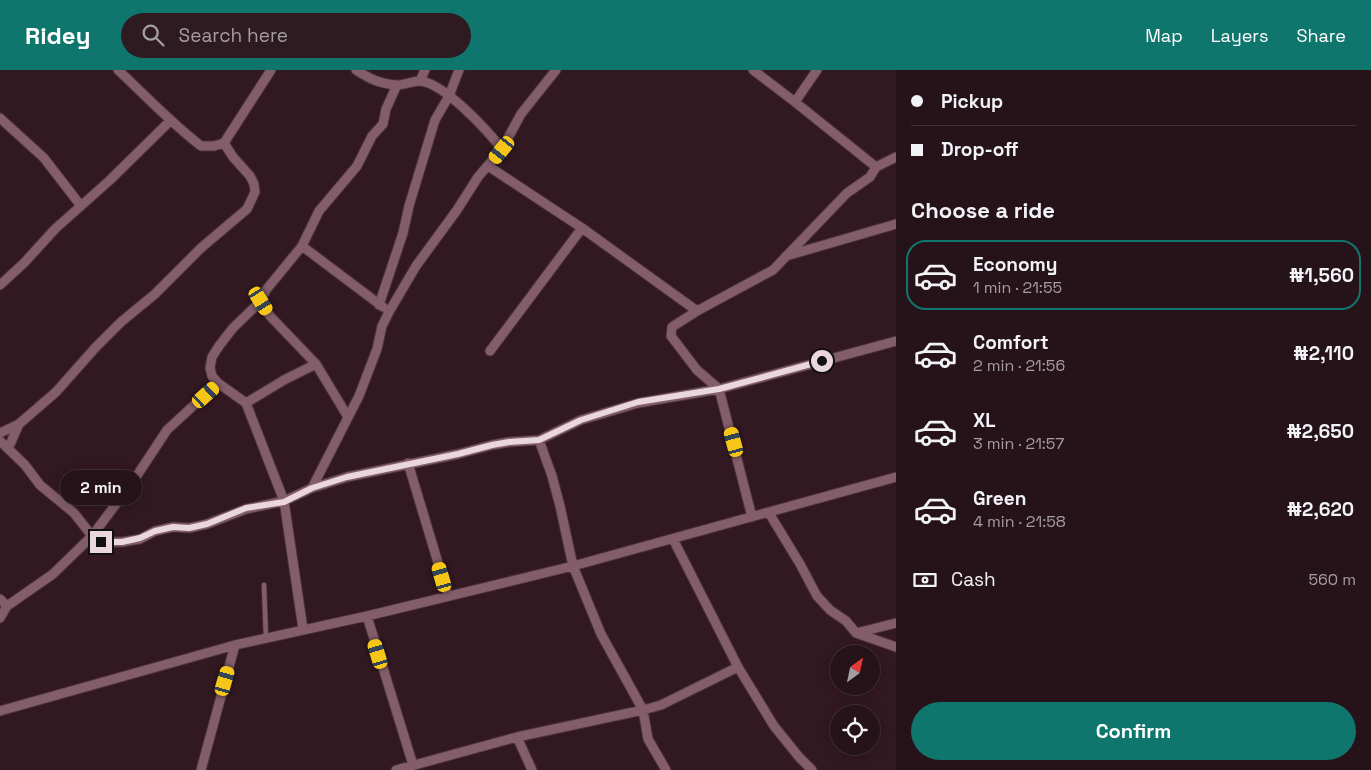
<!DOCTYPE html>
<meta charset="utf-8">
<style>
body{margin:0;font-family:"Space Grotesk",sans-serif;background:#2e1b22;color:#f1f3f6;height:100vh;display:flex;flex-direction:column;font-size:19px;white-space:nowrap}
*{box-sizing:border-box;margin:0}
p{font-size:16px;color:#a49ea2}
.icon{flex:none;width:28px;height:28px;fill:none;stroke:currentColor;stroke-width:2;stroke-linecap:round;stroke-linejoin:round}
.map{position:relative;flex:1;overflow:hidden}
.side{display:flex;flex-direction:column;background:#261219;width:475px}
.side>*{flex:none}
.banner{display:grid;align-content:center;height:110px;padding:0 15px;background:#261219}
.needle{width:32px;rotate:33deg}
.controls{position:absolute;left:830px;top:575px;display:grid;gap:10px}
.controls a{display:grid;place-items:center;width:50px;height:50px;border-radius:50%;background:#261219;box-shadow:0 2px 12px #0003,0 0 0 1px #423238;font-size:25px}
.end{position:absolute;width:22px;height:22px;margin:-11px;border:6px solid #ead7dd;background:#111;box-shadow:0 0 0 2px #111}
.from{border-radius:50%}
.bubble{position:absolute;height:35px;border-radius:18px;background:#261219;box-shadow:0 2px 12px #0003,0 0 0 1px #423238;font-size:16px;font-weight:700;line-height:35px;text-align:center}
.car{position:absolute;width:15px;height:30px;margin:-15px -8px;border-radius:6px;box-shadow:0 0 4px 1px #0007;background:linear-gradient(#f5c518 24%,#345 0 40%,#f5c518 0 76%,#345 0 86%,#f5c518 0)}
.banner b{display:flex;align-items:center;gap:18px;height:48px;font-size:19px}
.banner b+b{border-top:1px solid #423238}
.banner i{width:12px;height:12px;background:#f1f3f6}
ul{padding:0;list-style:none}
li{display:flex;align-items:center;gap:15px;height:70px;margin:0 10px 8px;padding:0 5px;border:2px solid transparent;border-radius:20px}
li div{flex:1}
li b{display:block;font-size:19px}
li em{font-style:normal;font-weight:700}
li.selected{border-color:#0f766e}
li>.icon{width:45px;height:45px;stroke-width:1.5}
h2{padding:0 15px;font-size:22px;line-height:60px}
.pay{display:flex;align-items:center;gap:12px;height:55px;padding:0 15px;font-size:19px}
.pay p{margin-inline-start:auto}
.action{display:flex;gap:10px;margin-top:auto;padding:10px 15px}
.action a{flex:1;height:58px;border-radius:30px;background:#0f766e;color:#fff;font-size:20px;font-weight:700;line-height:58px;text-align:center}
header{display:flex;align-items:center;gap:30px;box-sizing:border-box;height:70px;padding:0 25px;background:#0f766e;color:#fff}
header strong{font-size:24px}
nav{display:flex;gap:28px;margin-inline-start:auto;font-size:18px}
.search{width:350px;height:45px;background:#2e1b22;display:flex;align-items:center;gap:12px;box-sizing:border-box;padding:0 18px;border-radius:28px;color:#a49ea2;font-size:19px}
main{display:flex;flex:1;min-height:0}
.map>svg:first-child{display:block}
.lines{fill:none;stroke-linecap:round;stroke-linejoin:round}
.service-casing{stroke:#4c333b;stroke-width:6}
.minor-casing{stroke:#4c333b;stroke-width:11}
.service{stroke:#835d69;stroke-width:4.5}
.minor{stroke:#835d69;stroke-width:9}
.route{stroke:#ead7dd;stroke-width:6}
</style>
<header>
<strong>Ridey</strong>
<div class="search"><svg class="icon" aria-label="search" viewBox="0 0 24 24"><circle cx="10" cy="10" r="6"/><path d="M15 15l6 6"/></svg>Search here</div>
<nav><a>Map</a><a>Layers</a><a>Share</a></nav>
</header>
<main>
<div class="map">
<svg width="896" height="700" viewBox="0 0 896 700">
<rect width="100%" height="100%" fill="#321821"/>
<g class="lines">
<g class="service-casing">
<path id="service" d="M264 515 266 568"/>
</g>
<g class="minor-casing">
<path id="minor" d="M118 0C146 26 171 53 201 76H214L224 73 271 0
M356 0C370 9 380 14 397 15
M753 0 795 32 876 97
M420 11 425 0
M795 32 817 0
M0 48 44 88 81 136
M502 79 521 44 556 0
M488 96 582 158 697 241
M302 176 383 237
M786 186 896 154
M0 215 24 193 55 159 110 110 170 51
M261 231 270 246 316 294 348 347
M379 235 403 163 409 136 435 50 449 26 459 0
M490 281 582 158
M246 333 284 310 316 294
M0 363 19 354 56 322 95 278 121 252 155 224 201 178 247 139 255 122 254 114 250 106 233 87 224 73
M539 370 552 406 560 436 573 496 601 564 643 640 648 669 666 700
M0 371 25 395 40 415 74 443 92 466 101 472H122L140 469 155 461 173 457 189 458 207 454 246 439 284 431 312 418 347 407 458 384 492 375 509 372 539 370 581 350 638 333 719 319 896 271
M8 379 19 354
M408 393 448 526
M769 443 800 494 817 526 830 540 846 551 856 563 896 577
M752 447 719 319 697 300 671 266 672 257 697 241 773 200 847 123 870 107 876 97 896 87
M673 469 738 597 774 656 799 687 812 700
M0 529 7 536
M367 546 413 695
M0 548 7 536 53 504 92 466 134 410 167 360 218 313
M303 559 284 431 246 333 218 313 212 306 210 298 212 287 219 276 233 258 261 231 266 220 302 176 319 141 357 96 372 66 383 54 386 39 397 15C404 15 413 11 420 11 444 13 487 60 502 79L478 107 457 140 416 196 389 242 382 256 377 279 359 326 312 418
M856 563 896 553
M0 641 235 575 367 546 573 496 896 407
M517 667 532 700
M201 700 235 575
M396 700 517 667 643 640 661 635 738 597"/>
</g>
<use href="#service" class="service"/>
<use href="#minor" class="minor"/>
</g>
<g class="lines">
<path class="route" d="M101 472H122L140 468 155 461 173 457 189 458 207 454 246 438 284 432 312 418 347 407 458 384 492 375 509 372 539 370 581 350 638 332 719 319 822 291"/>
</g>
</svg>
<div class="controls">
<a><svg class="needle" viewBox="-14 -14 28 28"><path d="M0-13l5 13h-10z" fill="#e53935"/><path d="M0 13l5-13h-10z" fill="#a49ea2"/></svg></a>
<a><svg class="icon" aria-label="locate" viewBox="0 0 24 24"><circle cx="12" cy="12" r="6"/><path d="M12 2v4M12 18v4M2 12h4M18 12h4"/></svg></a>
</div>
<i class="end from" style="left:822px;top:291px"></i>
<i class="end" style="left:101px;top:472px"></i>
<div class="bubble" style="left:60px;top:400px;width:82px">2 min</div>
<i class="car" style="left:502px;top:80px;rotate:219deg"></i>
<i class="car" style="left:261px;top:231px;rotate:148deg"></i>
<i class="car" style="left:206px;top:325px;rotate:48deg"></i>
<i class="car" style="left:734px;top:372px;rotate:345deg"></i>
<i class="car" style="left:442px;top:507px;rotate:344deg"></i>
<i class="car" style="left:378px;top:584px;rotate:343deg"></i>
<i class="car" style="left:225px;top:611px;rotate:16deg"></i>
</div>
<section class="side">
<div class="banner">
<b><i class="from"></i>Pickup</b>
<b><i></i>Drop-off</b>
</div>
<h2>Choose a ride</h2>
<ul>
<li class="selected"><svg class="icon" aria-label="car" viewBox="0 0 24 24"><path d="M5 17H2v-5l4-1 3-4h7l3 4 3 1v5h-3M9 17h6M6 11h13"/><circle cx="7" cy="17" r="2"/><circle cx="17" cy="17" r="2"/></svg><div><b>Economy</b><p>1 min · 21:55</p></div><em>₦1,560</em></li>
<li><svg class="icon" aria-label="car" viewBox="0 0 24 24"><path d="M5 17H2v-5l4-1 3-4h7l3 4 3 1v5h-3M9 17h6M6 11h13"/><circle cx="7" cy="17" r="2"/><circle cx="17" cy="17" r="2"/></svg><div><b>Comfort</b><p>2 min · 21:56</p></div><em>₦2,110</em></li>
<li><svg class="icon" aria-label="car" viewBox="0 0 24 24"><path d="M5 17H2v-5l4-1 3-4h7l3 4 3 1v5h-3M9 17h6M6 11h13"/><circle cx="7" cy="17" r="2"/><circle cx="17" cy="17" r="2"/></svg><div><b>XL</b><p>3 min · 21:57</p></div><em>₦2,650</em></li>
<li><svg class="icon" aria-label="car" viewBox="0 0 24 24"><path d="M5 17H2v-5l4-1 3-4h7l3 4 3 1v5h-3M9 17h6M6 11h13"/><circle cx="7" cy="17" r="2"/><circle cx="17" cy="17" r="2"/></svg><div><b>Green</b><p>4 min · 21:58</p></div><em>₦2,620</em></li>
</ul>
<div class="pay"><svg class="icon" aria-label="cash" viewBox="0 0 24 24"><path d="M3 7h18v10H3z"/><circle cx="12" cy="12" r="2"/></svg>Cash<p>560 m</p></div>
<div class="action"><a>Confirm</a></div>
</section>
</main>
